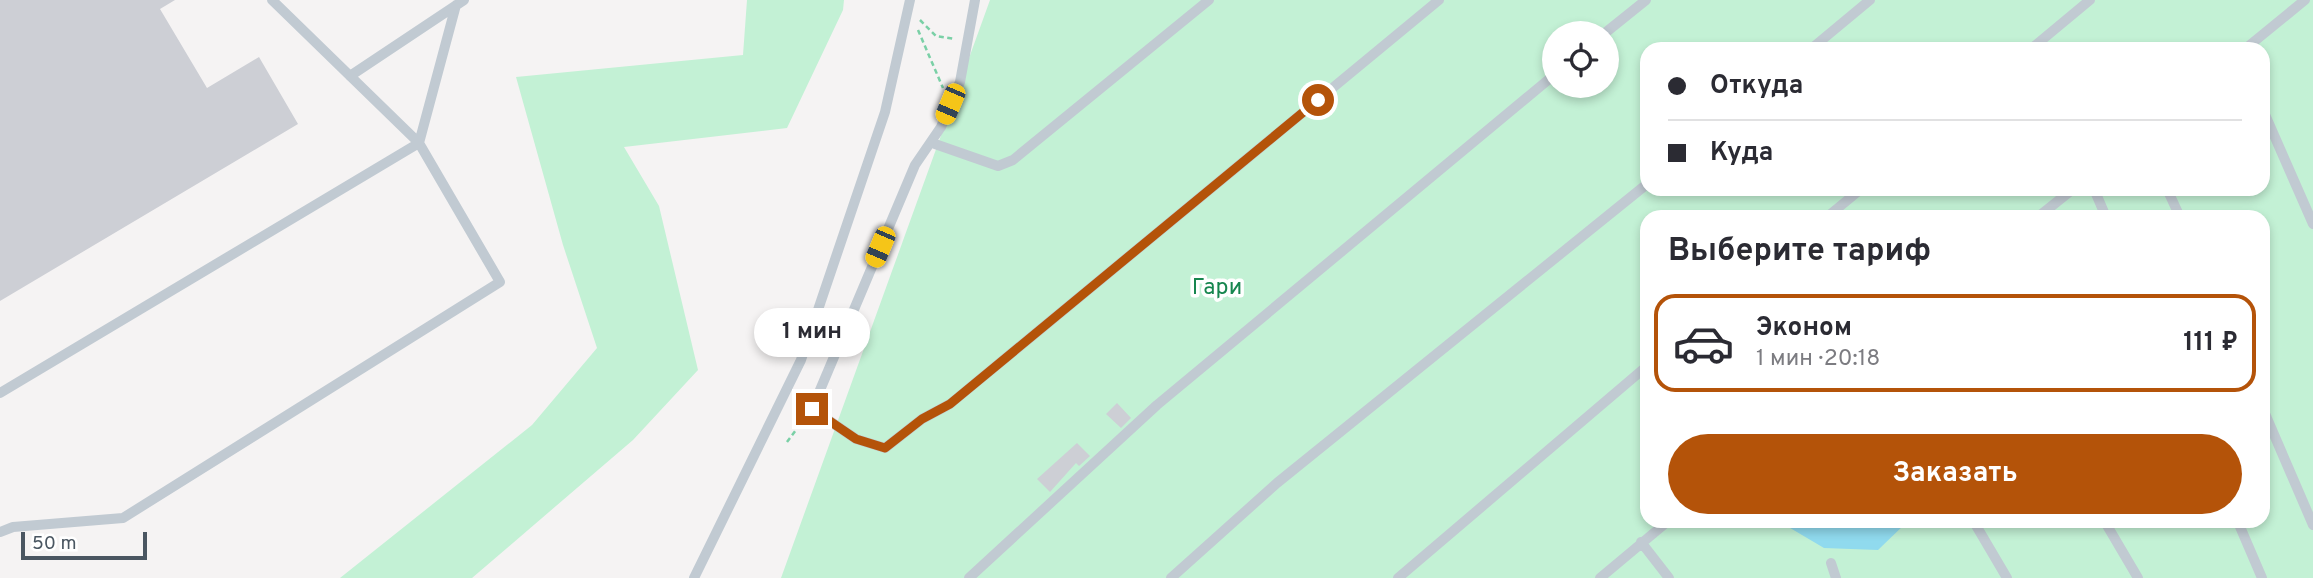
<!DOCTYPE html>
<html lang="ru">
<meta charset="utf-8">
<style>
body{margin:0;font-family:Overpass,sans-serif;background:#f7f7f7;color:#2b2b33;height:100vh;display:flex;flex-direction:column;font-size:26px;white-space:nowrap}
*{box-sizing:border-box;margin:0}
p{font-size:23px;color:#7c7c81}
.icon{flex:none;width:38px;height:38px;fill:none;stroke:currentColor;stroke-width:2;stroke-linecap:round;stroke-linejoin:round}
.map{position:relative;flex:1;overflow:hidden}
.sheet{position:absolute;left:1640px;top:210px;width:630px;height:318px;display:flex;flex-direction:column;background:#fff;border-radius:21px;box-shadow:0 4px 10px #0003}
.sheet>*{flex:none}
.hud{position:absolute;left:1640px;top:42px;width:630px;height:154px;border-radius:21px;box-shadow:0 4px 10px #0003;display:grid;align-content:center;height:154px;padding:0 28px;background:#fff}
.fabs{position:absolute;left:1542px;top:21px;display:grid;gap:14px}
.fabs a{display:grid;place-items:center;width:77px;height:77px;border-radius:50%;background:#fff;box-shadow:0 4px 10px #0003;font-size:35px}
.scale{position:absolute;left:21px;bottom:18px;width:126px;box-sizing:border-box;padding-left:7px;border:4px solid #4a5661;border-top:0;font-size:19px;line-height:24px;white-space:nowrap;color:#4a5661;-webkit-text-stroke:5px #fff;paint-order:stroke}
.end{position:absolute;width:32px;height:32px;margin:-16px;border:9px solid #b45309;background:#fff;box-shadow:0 0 0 4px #fff}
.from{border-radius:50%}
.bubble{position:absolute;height:49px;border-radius:24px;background:#fff;box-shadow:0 4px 10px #0003;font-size:23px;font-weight:700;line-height:49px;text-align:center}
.car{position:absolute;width:21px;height:42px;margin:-21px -10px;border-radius:9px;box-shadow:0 0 5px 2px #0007;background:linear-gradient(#f5c518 24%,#345 0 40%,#f5c518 0 76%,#345 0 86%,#f5c518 0)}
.hud b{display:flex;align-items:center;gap:24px;height:66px;font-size:26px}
.hud b+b{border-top:2px solid #e1e1e2}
.hud i{width:18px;height:18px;background:#2b2b33}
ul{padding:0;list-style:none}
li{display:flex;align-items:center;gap:21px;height:98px;margin:0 14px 10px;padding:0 14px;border:4px solid transparent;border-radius:21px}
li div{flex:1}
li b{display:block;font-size:26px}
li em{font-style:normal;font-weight:700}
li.active{border-color:#b45309}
li>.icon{width:63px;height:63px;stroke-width:1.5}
h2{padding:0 28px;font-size:32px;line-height:84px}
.button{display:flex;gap:14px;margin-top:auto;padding:14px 28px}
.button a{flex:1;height:80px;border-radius:42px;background:#b45309;color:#fff;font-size:28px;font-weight:700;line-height:80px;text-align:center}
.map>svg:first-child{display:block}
.green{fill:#c3f1d5;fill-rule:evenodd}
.water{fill:#90daee}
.building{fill:#cdcfd5}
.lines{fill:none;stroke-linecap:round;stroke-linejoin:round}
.path{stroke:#7ad0a6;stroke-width:2.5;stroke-dasharray:5 3.5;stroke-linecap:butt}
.lane{stroke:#c1cad2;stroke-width:10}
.route{stroke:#b45309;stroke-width:9}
.labels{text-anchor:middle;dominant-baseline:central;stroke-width:7;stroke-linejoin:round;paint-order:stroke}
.park-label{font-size:23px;fill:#17864f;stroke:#fff}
</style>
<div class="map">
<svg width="2313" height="578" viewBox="0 0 2313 578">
<rect width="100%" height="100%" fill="#f5f3f3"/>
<path class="green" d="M747 0H844L843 10 787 128 624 147 659 206 698 370 633 440 472 578H340L532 425 597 348 563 245 516 77 743 55Z
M990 0H2313V578H781ZM1554 33H1606V86H1554ZM1647 49H2263V189H1647ZM1647 217H2263V522H1647Z"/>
<path class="water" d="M1780 522H1907L1878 550 1824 548Z"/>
<path class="building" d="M0 0H175L160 9 207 88 259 57 298 124 0 301Z
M1117 403 1131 418 1121 428 1106 414Z
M1077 443 1090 456 1079 466 1076 463 1050 492 1037 479Z"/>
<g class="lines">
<path class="path" d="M920 20 936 36 955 39
M918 30 943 88
M787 442 804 419"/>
<path class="lane" d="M975 0 960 82 941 127 915 165 812 409 856 439 885 448 922 419 950 404 1439 0
M1605 33 1646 0
M1811 49 1870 0
M2031 49 2090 0
M2245 49 2305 0
M350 76 464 0
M2263 110 2313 224
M935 144 998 166 1013 160 1209 0
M2094 189 2106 217
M2167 189 2180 217
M1827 217 1861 189
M2038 217 2073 189
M0 393 419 143 272 0
M2263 409 2313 525
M1974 522 2007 578
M2105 522 2138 578
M2238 522 2262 578
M0 532 13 527 123 518 500 282 419 143 456 5
M1641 542 1669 578
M1831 563 1836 578
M694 578 801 360 885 112 910 0
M969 578 1157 405 1554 75
M1171 578 1277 483 1647 184
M1398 578 1647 366
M1600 578 1667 522"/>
</g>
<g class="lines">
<path class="route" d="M812 409 856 439 885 448 922 419 950 404 1318 100"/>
</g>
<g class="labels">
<g class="park-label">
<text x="1217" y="288">Гари</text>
</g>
</g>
</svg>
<div class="fabs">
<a><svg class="icon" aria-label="locate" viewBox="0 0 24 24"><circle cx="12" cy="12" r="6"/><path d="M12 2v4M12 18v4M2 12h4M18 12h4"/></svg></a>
</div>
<div class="scale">50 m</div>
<i class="end from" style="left:1318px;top:100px"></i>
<i class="end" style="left:812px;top:409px"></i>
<div class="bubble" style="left:754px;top:308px;width:116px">1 мин</div>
<i class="car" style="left:950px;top:104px;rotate:203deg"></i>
<i class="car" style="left:880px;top:247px;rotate:203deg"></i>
<div class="hud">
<b><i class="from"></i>Откуда</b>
<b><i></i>Куда</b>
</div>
<section class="sheet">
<h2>Выберите тариф</h2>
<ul>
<li class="active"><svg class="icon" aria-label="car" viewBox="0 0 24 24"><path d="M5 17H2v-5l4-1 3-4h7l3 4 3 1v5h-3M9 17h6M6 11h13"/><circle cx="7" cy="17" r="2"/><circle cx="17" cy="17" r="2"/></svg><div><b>Эконом</b><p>1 мин · 20:18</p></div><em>111 ₽</em></li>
</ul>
<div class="button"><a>Заказать</a></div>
</section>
</div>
